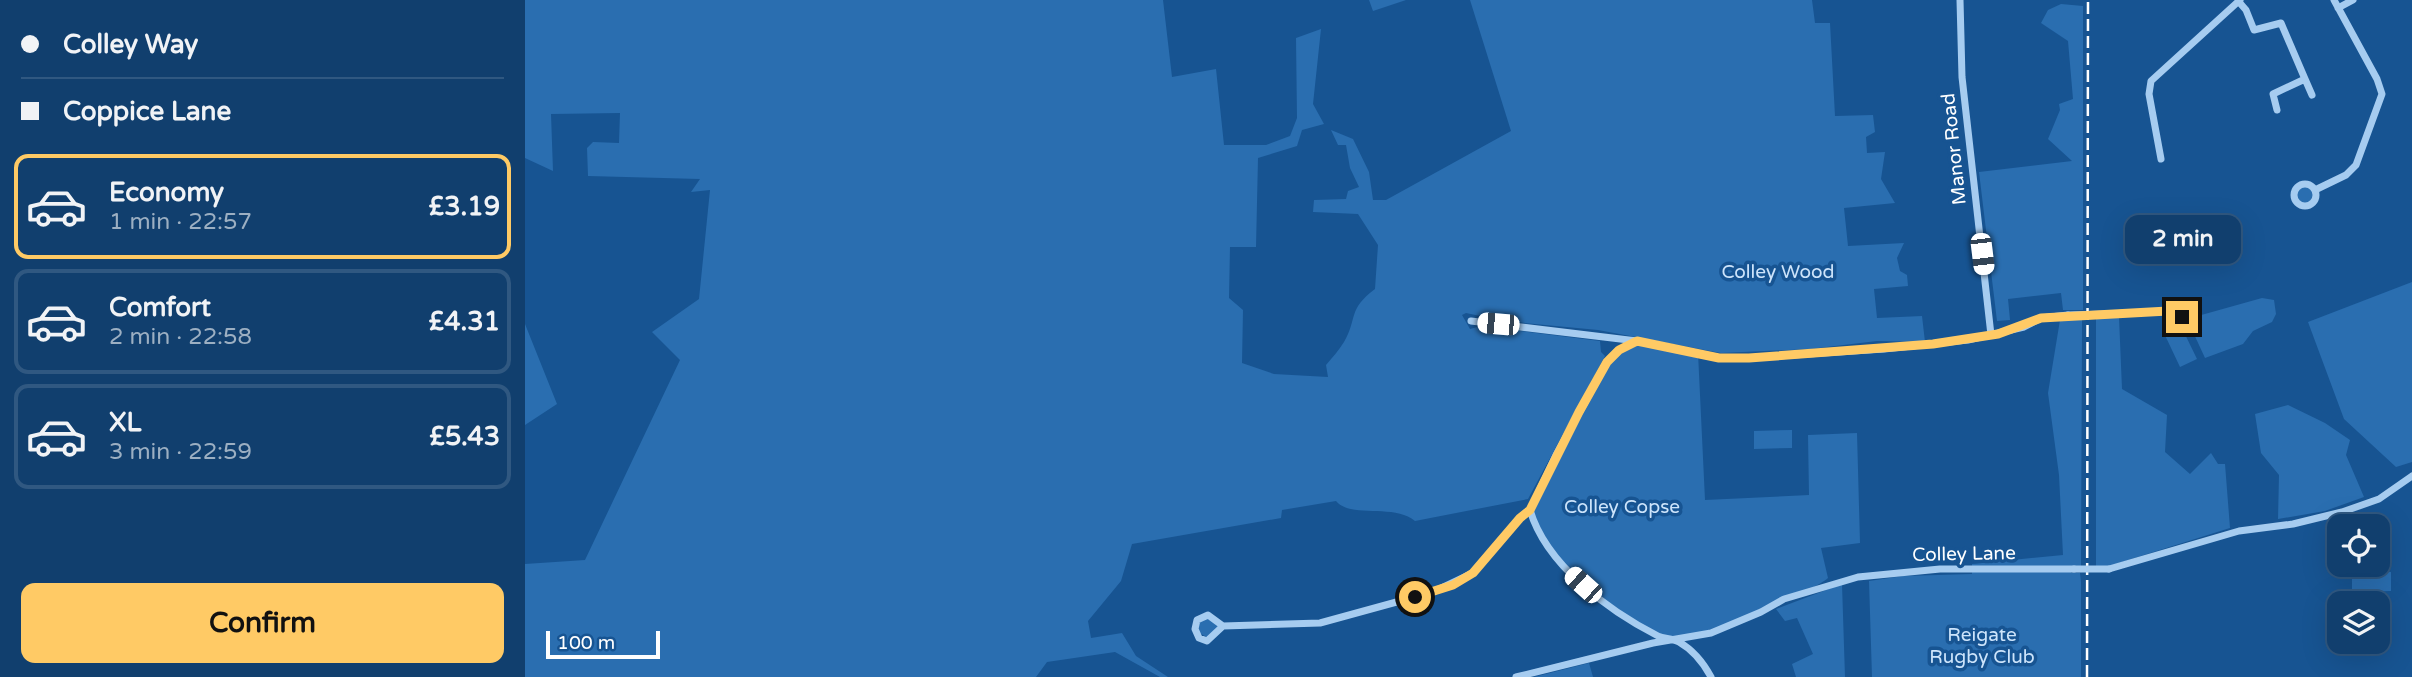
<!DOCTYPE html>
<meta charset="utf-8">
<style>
body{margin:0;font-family:"Varela Round",sans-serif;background:#1a4673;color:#f1f3f6;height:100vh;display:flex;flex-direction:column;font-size:26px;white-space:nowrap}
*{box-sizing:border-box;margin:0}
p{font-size:23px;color:#9cafc2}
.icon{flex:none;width:38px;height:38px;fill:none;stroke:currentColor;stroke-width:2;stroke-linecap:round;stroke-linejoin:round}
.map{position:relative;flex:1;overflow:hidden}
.sheet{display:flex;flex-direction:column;background:#113f6e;width:525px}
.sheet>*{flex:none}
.guide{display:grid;align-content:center;height:154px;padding:0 21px;background:#113f6e}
.buttons{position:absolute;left:1802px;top:514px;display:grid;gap:14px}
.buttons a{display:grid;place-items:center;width:63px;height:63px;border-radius:14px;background:#113f6e;box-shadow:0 7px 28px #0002,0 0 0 2px #305881;font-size:35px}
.scale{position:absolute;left:21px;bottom:18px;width:114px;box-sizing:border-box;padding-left:7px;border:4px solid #fff;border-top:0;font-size:19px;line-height:24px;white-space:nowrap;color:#fff;-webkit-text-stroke:5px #175492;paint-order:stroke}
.end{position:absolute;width:32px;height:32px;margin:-16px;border:9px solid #ffca65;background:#111;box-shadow:0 0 0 4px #111}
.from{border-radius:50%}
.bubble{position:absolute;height:49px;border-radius:14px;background:#113f6e;box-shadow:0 7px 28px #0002,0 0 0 2px #305881;font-size:23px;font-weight:700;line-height:49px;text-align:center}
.car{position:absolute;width:21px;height:42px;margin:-21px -10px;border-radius:9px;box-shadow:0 0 5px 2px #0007;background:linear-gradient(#fff 24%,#345 0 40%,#fff 0 76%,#345 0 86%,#fff 0)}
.guide b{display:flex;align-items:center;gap:24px;height:66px;font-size:26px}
.guide b+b{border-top:2px solid #305881}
.guide i{width:18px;height:18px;background:#f1f3f6}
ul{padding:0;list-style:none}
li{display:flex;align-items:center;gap:21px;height:105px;margin:0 14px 10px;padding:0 7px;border:4px solid #305881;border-radius:14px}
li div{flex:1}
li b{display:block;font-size:26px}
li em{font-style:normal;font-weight:700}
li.current{border-color:#ffca65}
li>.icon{width:63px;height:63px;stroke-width:1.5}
.button{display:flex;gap:14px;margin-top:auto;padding:14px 21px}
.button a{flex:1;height:80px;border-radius:14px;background:#ffca65;color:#111;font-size:28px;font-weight:700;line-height:80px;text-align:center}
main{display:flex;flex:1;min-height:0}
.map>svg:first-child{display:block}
.green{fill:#2a6eb0}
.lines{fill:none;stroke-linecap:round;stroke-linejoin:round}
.street{stroke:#a6ccf0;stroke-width:7}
.rail{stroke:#fff;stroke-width:2.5;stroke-dasharray:12 5;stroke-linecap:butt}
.street-bridge{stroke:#a6ccf0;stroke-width:7}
.route{stroke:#ffca65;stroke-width:9}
.labels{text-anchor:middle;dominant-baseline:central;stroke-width:7;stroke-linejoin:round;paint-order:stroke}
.street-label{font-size:19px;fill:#fff;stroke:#175492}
.park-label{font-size:19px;fill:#cde4fb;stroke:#175492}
</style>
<main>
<section class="sheet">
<div class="guide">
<b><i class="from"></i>Colley Way</b>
<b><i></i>Coppice Lane</b>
</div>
<ul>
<li class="current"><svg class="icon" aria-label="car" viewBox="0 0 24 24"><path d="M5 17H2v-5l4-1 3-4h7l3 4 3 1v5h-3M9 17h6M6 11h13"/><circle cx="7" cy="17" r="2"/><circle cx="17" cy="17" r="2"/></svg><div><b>Economy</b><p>1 min · 22:57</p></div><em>£3.19</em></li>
<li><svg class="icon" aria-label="car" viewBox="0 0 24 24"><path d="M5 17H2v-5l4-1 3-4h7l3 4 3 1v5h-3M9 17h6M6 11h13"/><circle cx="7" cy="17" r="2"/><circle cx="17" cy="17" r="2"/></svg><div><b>Comfort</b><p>2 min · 22:58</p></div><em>£4.31</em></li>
<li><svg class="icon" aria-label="car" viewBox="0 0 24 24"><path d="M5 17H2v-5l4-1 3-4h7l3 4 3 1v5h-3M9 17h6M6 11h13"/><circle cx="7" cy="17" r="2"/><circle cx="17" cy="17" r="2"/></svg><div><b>XL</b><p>3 min · 22:59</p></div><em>£5.43</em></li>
</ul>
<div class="button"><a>Confirm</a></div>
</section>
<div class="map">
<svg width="1887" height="677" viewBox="0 0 1887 677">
<rect width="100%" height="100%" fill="#175492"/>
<path class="green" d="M0 0H638L647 77 691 69 699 145H741L765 136 772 118 771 38 796 29 788 104 799 124 777 130 772 146 733 158 731 247H705L704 298 718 310 717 363 749 374 803 377 801 365C807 358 814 350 819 342 833 318 822 310 850 289L853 245 833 214 788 212 789 200 821 199 823 191 834 187 825 168 821 145H813L806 130 828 139 844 172 848 200H861L986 131 945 0H1287L1290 23H1305L1310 116 1348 115 1350 132 1341 137 1342 153 1360 152 1356 179 1370 203 1319 208 1323 246 1379 243 1372 258 1375 271 1382 275 1383 286 1349 289 1352 318 1397 316 1400 342 1352 341 1285 349 1196 353 1073 330 979 321 941 313 937 315 945 329 956 326 1075 341 1076 352 1080 356 1003 499 890 521C869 503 826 519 811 501L757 510 756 518 607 544 596 581 563 621 566 638 597 633 611 656 643 677H635L590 652 522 662 511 677H0V564L60 560 155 360 127 332 174 299 185 190 166 192 175 179 63 176 62 148 68 142 94 143 95 113 26 114 28 171 0 158Z
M844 0H881L848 11Z
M1536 4 1558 6V310H1538L1536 293 1483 299 1485 320 1472 321 1454 172 1547 161 1523 139 1535 110 1534 104 1548 99 1543 41 1516 23 1523 10Z
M1772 195a8 8 0 1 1 16 0a8 8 0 1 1-16 0Z
M1887 282V462L1871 467 1819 419 1783 322Z
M1737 298 1749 300 1751 314 1747 322 1728 331 1718 344 1680 358 1662 319Z
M1594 317 1597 389 1642 415 1640 452 1665 474 1686 453 1693 464H1700L1705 528 1584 566H1571V319Z
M1535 320H1557L1556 566H1545L1546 573H1555L1556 582V677H1347L1344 581 1378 576 1447 574V564L1538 555 1534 475 1523 393Z
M0 324 32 404 0 425Z
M1655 324 1672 359 1655 367 1638 331Z
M1112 341 1173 353 1180 500 1284 495 1283 435 1332 433 1335 543 1296 548 1303 578C1284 594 1172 642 1149 640 1115 637 1051 578 1028 553 1018 541 1012 523 1005 510L1082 362Z
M1763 405 1800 423 1825 440 1821 455 1839 497 1800 511 1753 519 1754 475 1736 453 1730 414Z
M1267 430V448L1229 449V431Z
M1827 572H1866V591L1827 592Z
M1317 584 1320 677H1271L1267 664 1288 654 1272 618 1260 621 1251 609Z
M680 618 693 624V628L683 638 673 632V622Z
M1064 663 1068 677H1009Z"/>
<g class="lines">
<path class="street" d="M1435 0 1437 77 1466 335
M1714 2 1721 10 1729 30 1756 23 1780 79 1748 94 1752 110
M1813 8 1828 0
M1780 79 1787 95
M1636 159 1624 94 1626 81 1715 0
M1769 195a11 11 0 1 1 22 0a11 11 0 1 1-22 0Z
M1790 190 1821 175 1831 165 1857 94 1852 79 1809 0
M1584 314 1643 311 1658 317
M946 321 1112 341 1194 358H1222L1359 349 1443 340 1499 327 1516 318 1543 315
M1111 341 1094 350 1082 362 1031 455 1005 510C1021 565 1084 611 1133 636 1139 639 1147 638 1154 642 1168 650 1178 662 1186 677
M1584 569 1714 531 1768 524 1817 512 1854 499 1887 476
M698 626 682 641 674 638 670 629 672 620 683 615 698 626 795 623 908 592 948 573 995 518 1005 510
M991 677 1128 643 1186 633 1236 612 1259 599 1333 577 1415 569H1549"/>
<path class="rail" d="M1562 677 1563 0"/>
<path class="street-bridge" d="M1543 315 1584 314
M1549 569H1584"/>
</g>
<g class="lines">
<path class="route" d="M890 597 928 585 948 573 995 518 1005 510 1054 412 1082 362 1094 350 1112 341 1194 358H1224L1408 344 1473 334 1516 318 1643 311 1657 317"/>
</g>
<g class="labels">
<g class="street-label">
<text transform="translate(1429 149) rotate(-96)">Manor Road</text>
<text transform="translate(1439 554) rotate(-1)">Colley Lane</text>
</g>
<g class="park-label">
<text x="1253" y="272">Colley Wood</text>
<text x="1097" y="507">Colley Copse</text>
<text x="1457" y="635">Reigate<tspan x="1457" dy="22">Rugby Club</tspan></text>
</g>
</g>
</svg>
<div class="buttons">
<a><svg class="icon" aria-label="locate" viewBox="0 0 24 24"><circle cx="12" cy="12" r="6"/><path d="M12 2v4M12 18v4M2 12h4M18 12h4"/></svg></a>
<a><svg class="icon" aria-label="layers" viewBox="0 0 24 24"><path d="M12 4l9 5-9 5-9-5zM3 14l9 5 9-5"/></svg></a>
</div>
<div class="scale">100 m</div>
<i class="end from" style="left:890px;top:597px"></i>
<i class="end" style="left:1657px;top:317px"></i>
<div class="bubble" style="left:1600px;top:215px;width:116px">2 min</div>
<i class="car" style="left:1457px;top:254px;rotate:173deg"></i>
<i class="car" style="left:973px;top:324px;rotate:275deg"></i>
<i class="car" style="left:1058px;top:585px;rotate:312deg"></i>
</div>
</main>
